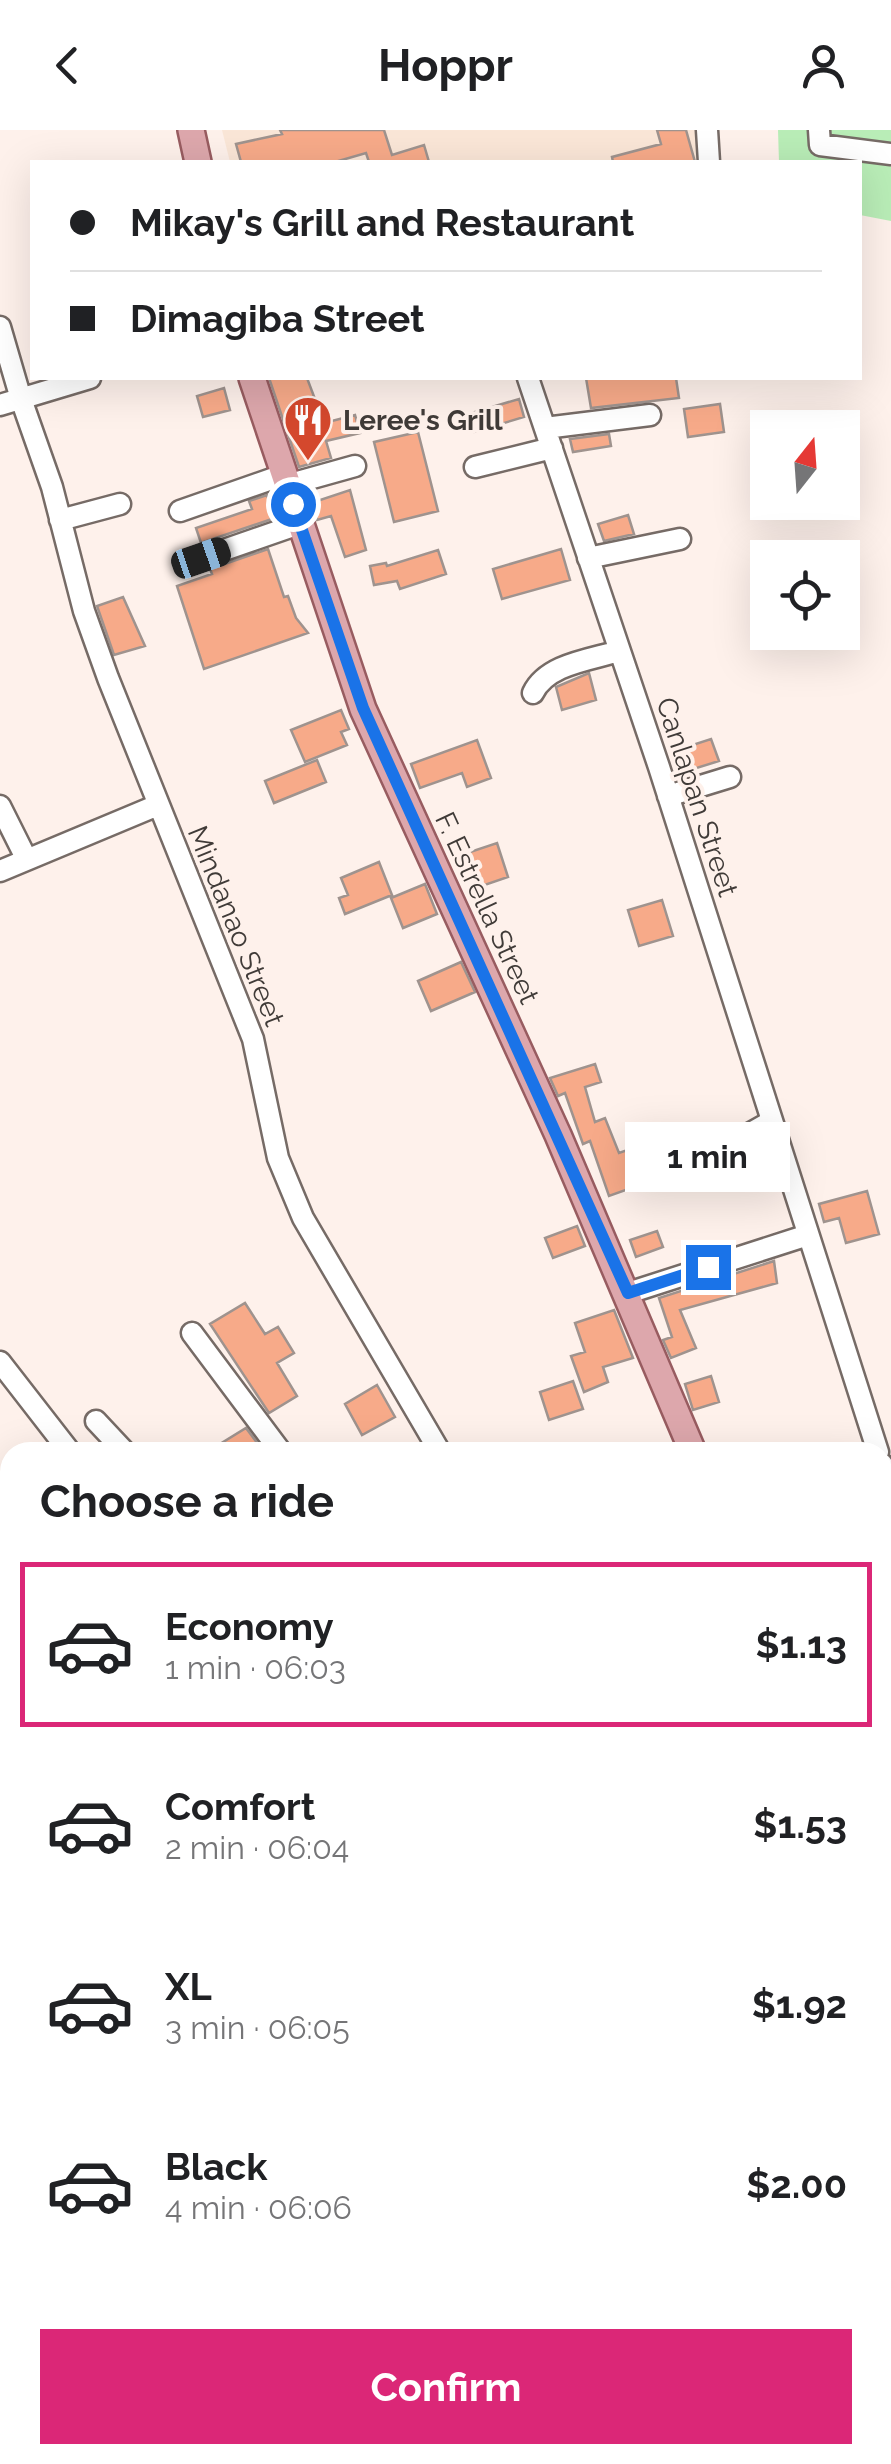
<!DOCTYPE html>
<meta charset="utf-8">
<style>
body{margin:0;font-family:Raleway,sans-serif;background:#f2f2f2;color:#202124;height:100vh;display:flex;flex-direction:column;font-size:38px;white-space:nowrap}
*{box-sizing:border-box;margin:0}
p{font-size:32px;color:#757577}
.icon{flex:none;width:55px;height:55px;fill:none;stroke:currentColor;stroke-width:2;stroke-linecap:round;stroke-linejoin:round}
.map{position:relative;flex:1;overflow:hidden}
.details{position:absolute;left:0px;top:1312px;width:892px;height:1022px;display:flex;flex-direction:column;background:#fff;border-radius:30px 30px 0 0;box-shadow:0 10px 40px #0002}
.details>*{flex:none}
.top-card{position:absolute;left:30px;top:30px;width:832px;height:220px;border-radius:0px;box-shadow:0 10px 40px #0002;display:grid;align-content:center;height:220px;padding:0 40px;background:#fff}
.needle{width:65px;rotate:17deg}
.tools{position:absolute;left:750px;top:280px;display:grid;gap:20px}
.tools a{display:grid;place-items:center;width:110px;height:110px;border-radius:0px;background:#fff;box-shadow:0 10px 40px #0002;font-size:50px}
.end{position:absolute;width:45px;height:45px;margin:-22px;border:12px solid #1a73e8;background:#fff;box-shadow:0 0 0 5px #fff}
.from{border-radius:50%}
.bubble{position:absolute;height:70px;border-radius:0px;background:#fff;box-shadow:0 10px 40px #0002;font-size:32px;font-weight:700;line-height:70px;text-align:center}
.car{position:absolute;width:30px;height:60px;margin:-30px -15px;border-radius:12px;box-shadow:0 0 8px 2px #0007;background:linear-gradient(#222 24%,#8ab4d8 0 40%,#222 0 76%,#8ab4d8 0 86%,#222 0)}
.top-card b{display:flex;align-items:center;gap:35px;height:95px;font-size:38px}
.top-card b+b{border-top:2px solid #e0e0e0}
.top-card i{width:25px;height:25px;background:#202124}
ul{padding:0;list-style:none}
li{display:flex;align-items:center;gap:30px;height:165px;margin:0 20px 15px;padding:0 20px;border:5px solid transparent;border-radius:0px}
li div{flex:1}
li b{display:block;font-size:38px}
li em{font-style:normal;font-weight:700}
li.on{border-color:#db2777}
li>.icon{width:90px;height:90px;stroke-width:1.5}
h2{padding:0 40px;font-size:45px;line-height:120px}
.primary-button{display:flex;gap:20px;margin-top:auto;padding:20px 40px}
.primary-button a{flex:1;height:115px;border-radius:0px;background:#db2777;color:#fff;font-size:40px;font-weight:700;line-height:115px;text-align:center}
header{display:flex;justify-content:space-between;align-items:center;height:130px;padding:0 40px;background:#fff;font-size:45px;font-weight:700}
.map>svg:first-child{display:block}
.education{fill:#fae6d7}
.green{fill:#b9edb7}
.building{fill:#f7aa89;stroke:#9f938e;stroke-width:2.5}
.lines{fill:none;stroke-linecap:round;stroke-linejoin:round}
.minor-casing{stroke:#766b66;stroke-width:25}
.major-casing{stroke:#985c60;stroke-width:30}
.minor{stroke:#fff;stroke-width:20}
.major{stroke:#dda7ac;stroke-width:25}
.route{stroke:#1a73e8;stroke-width:12}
.labels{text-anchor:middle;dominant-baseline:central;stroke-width:8;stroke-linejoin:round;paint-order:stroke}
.poi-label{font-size:28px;font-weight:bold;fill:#403b38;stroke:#fef1eb;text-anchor:start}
.street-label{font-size:28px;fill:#403b38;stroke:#fef1eb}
</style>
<header><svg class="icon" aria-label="back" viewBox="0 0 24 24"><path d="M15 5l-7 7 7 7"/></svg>Hoppr<svg class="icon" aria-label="person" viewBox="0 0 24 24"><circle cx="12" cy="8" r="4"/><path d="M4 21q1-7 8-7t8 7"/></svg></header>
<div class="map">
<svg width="891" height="2334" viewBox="0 0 891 2334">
<rect width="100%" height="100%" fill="#fef1eb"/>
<path class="education" d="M222 0H702L704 32H230Z"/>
<path class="green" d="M778 0H891V91L860 85V32H779Z"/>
<path class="building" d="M280 0H384L392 25 424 15 429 32H369L366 23 335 32H241L236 14 282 4Z
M657 0H686L695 32H613L612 27 661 14Z
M269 248H307L324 293 355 285 360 303 326 311 331 328 299 337Z
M586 248H676L679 268 591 278Z
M224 258 230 280 203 287 197 266Z
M519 269 524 287 474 302 468 284Z
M720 274 724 302 688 307 684 279Z
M418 302 438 381 394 392 374 312Z
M609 304 611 316 573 322 570 309Z
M350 360 366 420 345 427 331 386 317 390 311 373Z
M267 365 275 388 201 413 196 398 252 379 249 371Z
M628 385 634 404 604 411 598 394Z
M268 419 284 467 288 466 296 488 308 503 204 539 177 456 212 444 210 439Z
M561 419 570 450 502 469 493 439Z
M438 420 446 444 400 459 397 451 374 455 370 436 386 433 387 436Z
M123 467 145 516 114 525 97 476Z
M589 543 596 570 562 580 556 557Z
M341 580 349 599 341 602 347 615 305 632 291 600Z
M711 609 719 631 687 641 680 619Z
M477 610 491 648 467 657 462 643 420 658 411 634Z
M317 630 326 652 274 673 265 651Z
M497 713 508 747 476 758 464 724Z
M379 732 392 765 345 784 339 768 348 765 341 748Z
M425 754 437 784 403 798 391 768Z
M662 770 673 806 639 816 628 780Z
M461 832 475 862 431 881 418 851Z
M595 934 601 952 585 957 595 992 605 988 619 1023 639 1016 651 1051 609 1066 590 1011 583 1014 565 963 558 966 550 948Z
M867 1061 879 1104 846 1113 839 1088 824 1092 819 1074Z
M577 1096 585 1116 553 1128 545 1108Z
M657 1101 663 1117 636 1127 630 1110Z
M774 1131 777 1153 680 1180 696 1218 671 1228 663 1210 672 1207 659 1168Z
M245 1173 265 1204 278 1197 294 1223 277 1233 297 1266 269 1283 210 1194Z
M614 1180 633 1228 603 1237 608 1252 584 1262 571 1226 585 1222 575 1193Z
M711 1246 719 1272 693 1280 685 1254Z
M573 1251 583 1279 549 1290 540 1262Z
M377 1255 395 1287 362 1305 345 1274Z
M246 1298 264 1322H207Z"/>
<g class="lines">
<g class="minor-casing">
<path id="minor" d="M707 0 709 32
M819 0 820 15 891 24
M0 197 21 269 52 357 84 481 108 548 253 909 278 1028 303 1088 440 1322
M528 248 659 637 878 1322
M0 275 90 248
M545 298 650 285
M475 337 552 318
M287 355 355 336
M180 381 283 345
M60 390 120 374
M201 428 299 394
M588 428 680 409
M533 563C547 534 590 530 619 521
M668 666 730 647
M0 676 26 728
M0 741 158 675
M712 1025 772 991
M628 1163 808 1105
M192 1203 281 1322
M0 1232 70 1322
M96 1291 125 1322
M882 1334 891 1354
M882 1685 891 1670
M0 1757 10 1754
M882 2241 891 2239
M636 2334 654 2325"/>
</g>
<g class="major-casing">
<path id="major" d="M191 0 198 32
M252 248 363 579 558 1005 693 1322
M882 1873 891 1895"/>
</g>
<use href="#minor" class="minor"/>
<use href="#major" class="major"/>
</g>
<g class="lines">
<path class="route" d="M293 374 363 578 628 1163 708 1137"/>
</g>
<defs>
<g id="restaurant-pin" transform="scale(2.5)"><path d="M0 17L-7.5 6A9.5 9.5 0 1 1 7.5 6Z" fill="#d4482d" stroke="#fef1eb"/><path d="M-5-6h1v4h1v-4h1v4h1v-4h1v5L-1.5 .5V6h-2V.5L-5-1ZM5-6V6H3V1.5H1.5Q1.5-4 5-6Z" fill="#fff"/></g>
</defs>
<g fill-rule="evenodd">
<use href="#restaurant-pin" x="308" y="290"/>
</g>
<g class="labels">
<g class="poi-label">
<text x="343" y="290">Leree's Grill</text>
</g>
<g class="street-label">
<text transform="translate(697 667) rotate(72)">Canlapan Street</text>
<text transform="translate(487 778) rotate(65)">F. Estrella Street</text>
<text transform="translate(236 796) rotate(68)">Mindanao Street</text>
</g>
</g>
</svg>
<div class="tools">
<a><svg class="needle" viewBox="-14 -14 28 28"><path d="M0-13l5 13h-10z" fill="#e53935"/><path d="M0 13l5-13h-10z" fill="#757577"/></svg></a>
<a><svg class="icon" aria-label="locate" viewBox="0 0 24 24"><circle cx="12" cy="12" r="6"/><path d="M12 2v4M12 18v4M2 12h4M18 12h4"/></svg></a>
</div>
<i class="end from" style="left:293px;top:374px"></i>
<i class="end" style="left:708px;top:1137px"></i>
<div class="bubble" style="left:625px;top:992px;width:165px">1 min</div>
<i class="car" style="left:201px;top:428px;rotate:71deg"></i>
<div class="top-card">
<b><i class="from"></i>Mikay's Grill and Restaurant</b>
<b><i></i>Dimagiba Street</b>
</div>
<section class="details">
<h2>Choose a ride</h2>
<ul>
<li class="on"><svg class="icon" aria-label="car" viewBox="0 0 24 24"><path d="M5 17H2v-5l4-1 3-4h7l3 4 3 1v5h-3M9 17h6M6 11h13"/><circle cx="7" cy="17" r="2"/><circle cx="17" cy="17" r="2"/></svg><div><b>Economy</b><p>1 min · 06:03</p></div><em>$1.13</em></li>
<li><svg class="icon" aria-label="car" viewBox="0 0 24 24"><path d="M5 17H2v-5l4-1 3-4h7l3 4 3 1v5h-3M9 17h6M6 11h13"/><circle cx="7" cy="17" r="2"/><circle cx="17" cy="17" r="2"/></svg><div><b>Comfort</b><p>2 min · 06:04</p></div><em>$1.53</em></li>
<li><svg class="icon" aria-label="car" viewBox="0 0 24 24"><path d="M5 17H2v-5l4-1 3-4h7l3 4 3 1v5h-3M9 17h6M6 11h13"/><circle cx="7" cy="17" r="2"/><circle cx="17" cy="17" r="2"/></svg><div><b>XL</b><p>3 min · 06:05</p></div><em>$1.92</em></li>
<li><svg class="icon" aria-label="car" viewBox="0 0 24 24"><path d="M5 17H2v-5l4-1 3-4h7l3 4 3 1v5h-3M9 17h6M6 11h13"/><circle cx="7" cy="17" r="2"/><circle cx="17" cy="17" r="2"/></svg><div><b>Black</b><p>4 min · 06:06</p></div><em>$2.00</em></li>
</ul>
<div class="primary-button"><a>Confirm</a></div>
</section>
</div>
